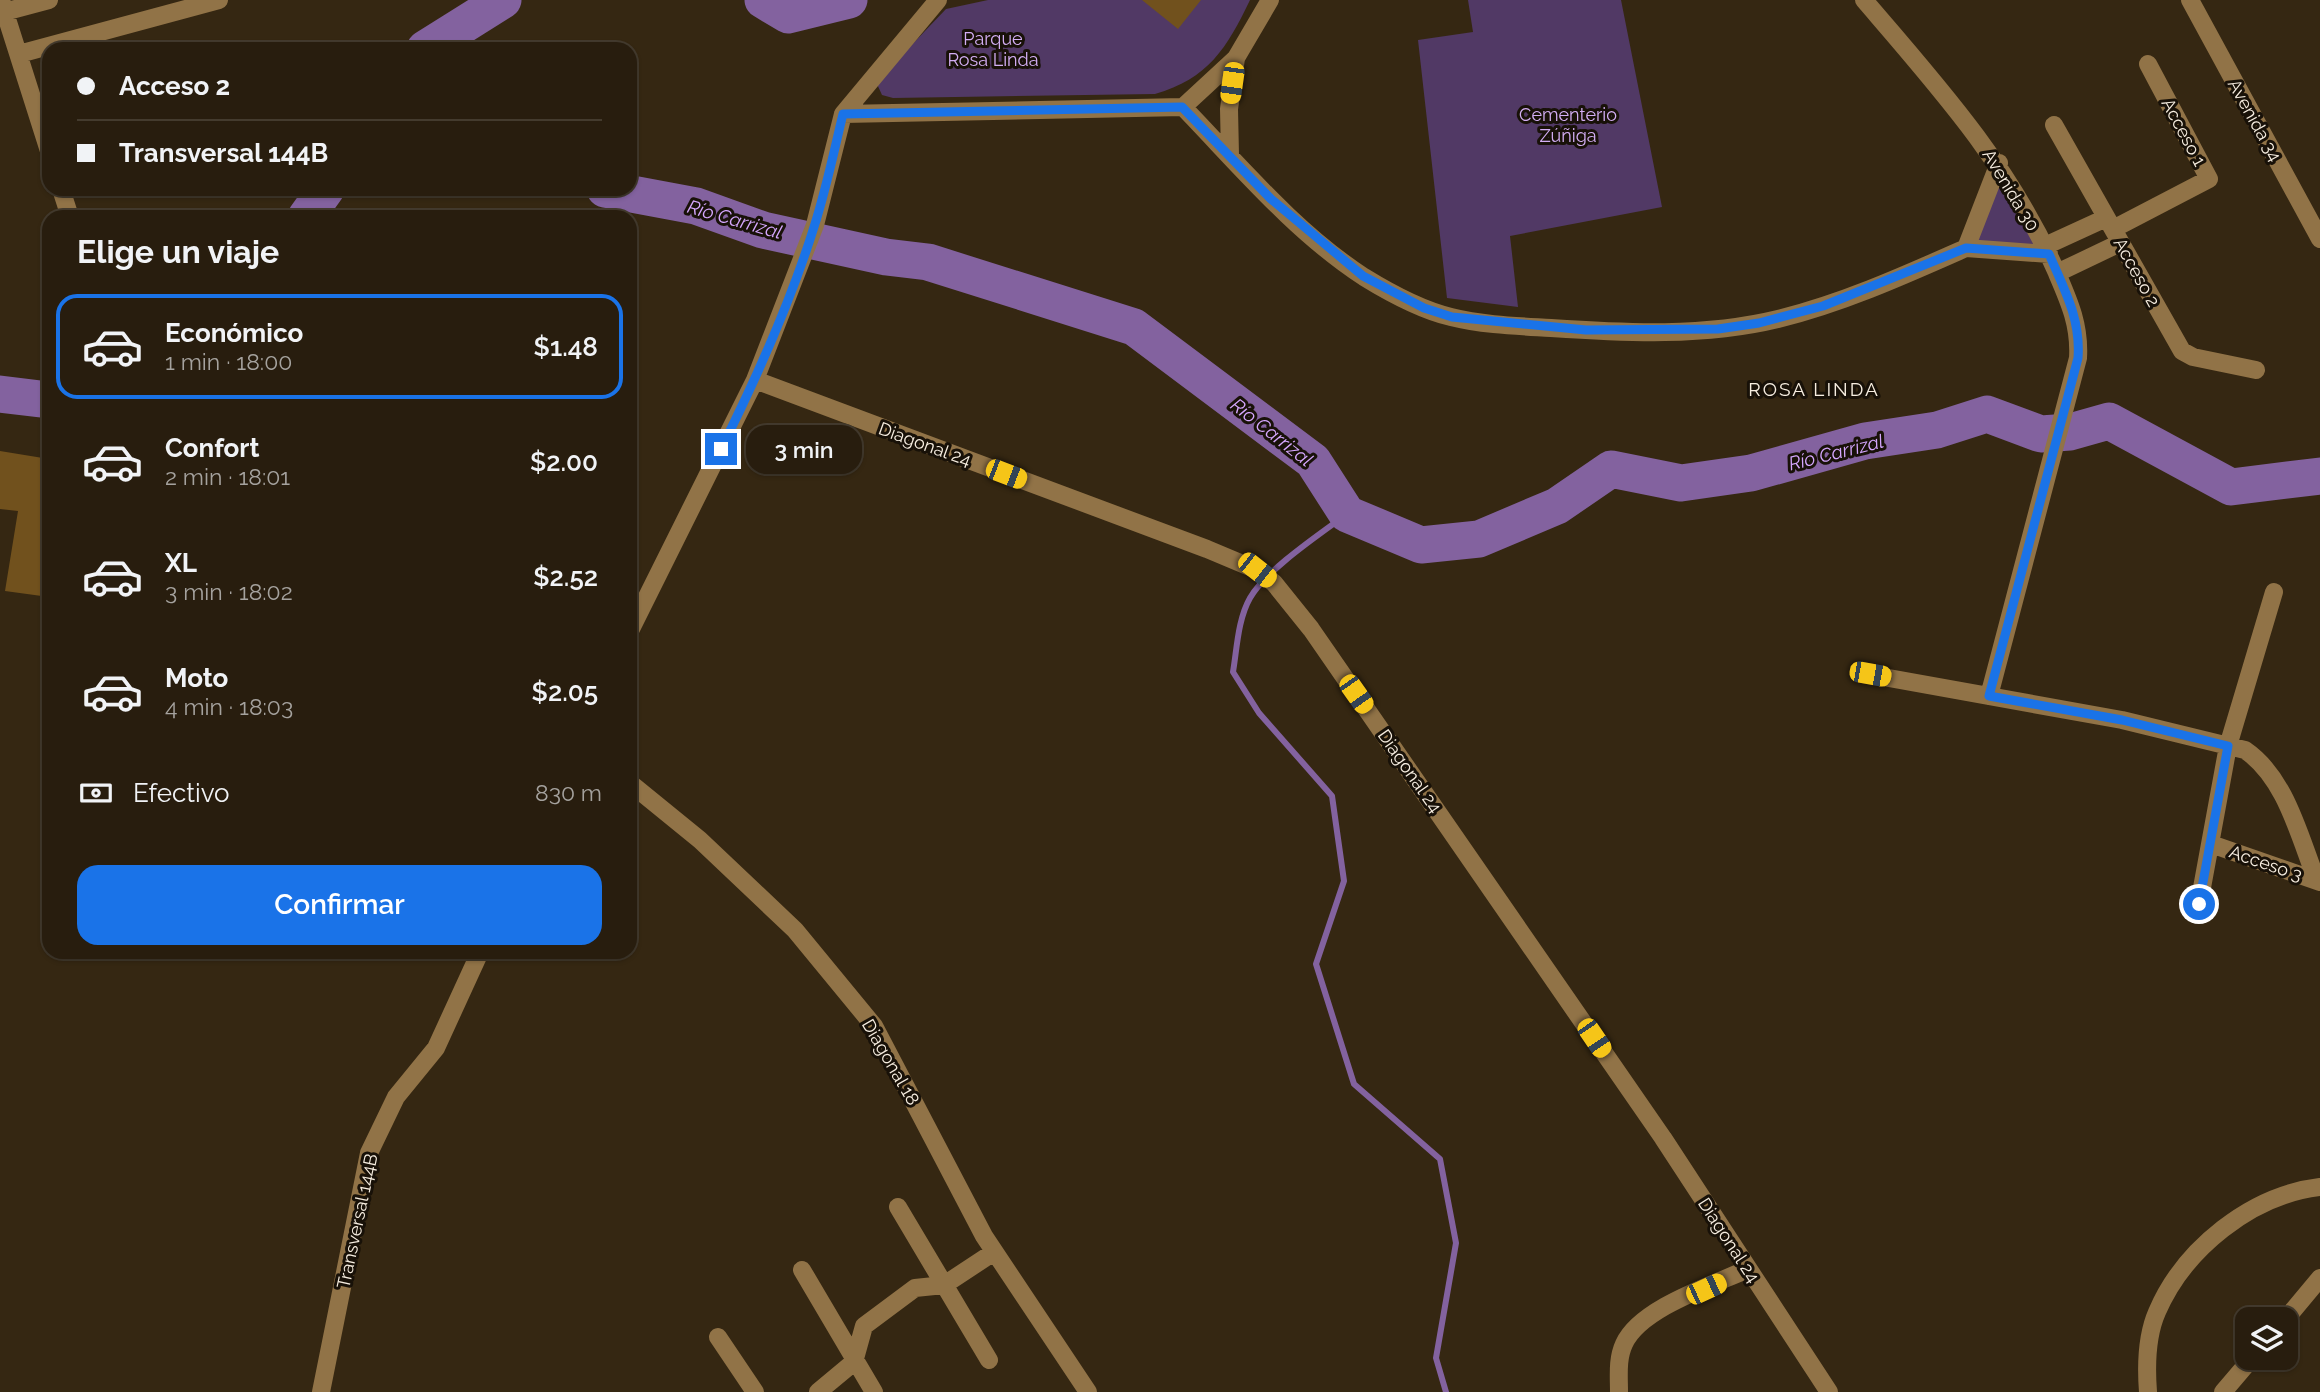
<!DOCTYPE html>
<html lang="es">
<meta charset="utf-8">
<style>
body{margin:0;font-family:Raleway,sans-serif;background:#342a1c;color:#f1f3f6;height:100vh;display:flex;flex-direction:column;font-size:26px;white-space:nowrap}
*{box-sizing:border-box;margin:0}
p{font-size:23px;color:#a5a29e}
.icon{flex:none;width:38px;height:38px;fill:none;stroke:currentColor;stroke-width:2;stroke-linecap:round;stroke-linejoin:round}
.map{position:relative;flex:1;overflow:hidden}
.panel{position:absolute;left:42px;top:210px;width:595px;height:749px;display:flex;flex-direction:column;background:#281d0e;border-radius:21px;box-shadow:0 2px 5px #0004,0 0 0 2px #443b2e}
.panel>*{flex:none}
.guide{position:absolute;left:42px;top:42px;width:595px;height:154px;border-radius:21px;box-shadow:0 2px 5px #0004,0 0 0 2px #443b2e;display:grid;align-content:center;height:154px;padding:0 35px;background:#281d0e}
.tools{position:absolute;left:2235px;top:1307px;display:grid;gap:14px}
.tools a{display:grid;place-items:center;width:63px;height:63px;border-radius:14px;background:#281d0e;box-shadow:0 2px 5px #0004,0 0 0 2px #443b2e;font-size:35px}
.end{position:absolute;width:32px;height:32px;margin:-16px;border:9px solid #1a73e8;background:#fff;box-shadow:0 0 0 4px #fff}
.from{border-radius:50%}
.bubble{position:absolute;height:49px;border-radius:21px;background:#281d0e;box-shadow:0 2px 5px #0004,0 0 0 2px #443b2e;font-size:23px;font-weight:600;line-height:49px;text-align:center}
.car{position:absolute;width:21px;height:42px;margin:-21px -10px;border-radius:9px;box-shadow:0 0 5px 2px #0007;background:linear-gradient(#f5c518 24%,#345 0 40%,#f5c518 0 76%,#345 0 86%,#f5c518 0)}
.guide b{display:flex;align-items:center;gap:24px;height:66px;font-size:26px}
.guide b+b{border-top:2px solid #443b2e}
.guide i{width:18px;height:18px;background:#f1f3f6}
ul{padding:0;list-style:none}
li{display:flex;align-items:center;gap:21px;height:105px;margin:0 14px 10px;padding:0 21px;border:4px solid transparent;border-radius:21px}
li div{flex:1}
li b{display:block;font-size:26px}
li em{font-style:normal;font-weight:600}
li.selected{border-color:#1a73e8}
li>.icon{width:63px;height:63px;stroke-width:1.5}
h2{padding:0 35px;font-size:32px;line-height:84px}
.pay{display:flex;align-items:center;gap:18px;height:77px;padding:0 35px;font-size:26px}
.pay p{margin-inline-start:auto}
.cta{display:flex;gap:14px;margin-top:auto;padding:14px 35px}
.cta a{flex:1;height:80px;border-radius:21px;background:#1a73e8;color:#fff;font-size:28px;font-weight:600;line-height:80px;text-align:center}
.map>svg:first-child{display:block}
.green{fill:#513965}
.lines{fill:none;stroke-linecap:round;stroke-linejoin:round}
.stream{stroke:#83629f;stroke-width:6}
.river{stroke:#83629f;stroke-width:37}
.building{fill:#71511d}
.minor{stroke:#917347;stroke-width:18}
.route{stroke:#1a73e8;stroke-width:9}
.labels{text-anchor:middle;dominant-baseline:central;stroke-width:6;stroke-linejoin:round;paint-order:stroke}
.park-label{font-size:18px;fill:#d3aef4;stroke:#181108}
.street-label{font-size:18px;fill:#f7eee1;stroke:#181108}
.water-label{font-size:19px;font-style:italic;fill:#d5a7fe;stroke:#181108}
.neighbourhood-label{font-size:19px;letter-spacing:2px;fill:#f7eee1;stroke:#181108}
</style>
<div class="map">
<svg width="2320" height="1392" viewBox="0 0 2320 1392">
<rect width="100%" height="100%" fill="#352712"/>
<path class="green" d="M988 0H1250C1227 48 1208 79 1155 94L893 98 882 95 877 84 882 76 946 9Z
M1468 0H1621L1662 207 1510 236 1518 307 1447 298 1418 40 1473 32Z
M2001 180 2036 246 1977 241Z"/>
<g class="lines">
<path class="stream" d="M1347 514C1320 534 1266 570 1250 598 1238 619 1237 648 1233 672L1259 713 1332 796 1344 881 1316 964 1354 1084 1440 1159 1456 1243 1436 1358 1446 1392"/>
<path class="river" d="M763 0 788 15 849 0
M425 49 503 0
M605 189 696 206 763 230 886 257 928 262 1134 327 1313 461 1347 514 1421 545 1479 539 1557 506 1611 469 1681 483 1751 473 1865 441 1937 430 1987 414 2041 434 2070 432 2109 421 2231 487 2320 476
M306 217 326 189
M0 394 49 400"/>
</g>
<path class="building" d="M1142 0H1201L1178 29Z
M0 451 49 459V597L5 591 18 511 0 509Z"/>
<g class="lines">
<path class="minor" d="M1 0 49 151
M1864 0C1938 86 2010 166 2056 271 2069 301 2080 325 2078 358L1989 696
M2190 0 2320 239
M4 12 49 0
M19 54 219 0
M1183 107 1236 58 1270 0
M843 114 1183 107C1240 166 1295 232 1364 277 1390 293 1421 310 1451 317 1483 325 1518 326 1551 328 1626 333 1704 337 1778 319 1843 303 1905 275 1966 248L1999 163
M2054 125 2182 351 2193 357 2256 370
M1230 155 1229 109 1236 58
M61 189 70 217
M2113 229 2209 179 2148 64
M2045 246 2106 218
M1966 248 2049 254
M2057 273 2120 243
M755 380 1207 549 1257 570 1274 583 1311 629 1663 1138 1829 1392
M630 631 755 380 815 225 843 114 938 0
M1861 673 2122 720 2245 750C2286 778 2299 836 2317 881
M630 783 700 840 795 930 874 1026 984 1236 1088 1392
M2211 844 2320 882
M2199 904 2228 746 2274 592
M898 1207 989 1360
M802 1270 874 1392
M2285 1320 2320 1278
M718 1337 755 1392
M321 1392 369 1153 396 1097 436 1048 480 952
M818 1392 854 1362 864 1326 915 1288 944 1285 994 1252
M1619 1392C1619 1376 1617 1359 1624 1344 1640 1308 1713 1285 1748 1269
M2148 1392C2146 1366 2146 1337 2157 1312 2184 1249 2251 1195 2320 1187
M2223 1392 2252 1358"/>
</g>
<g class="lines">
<path class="route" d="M721 449C757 377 790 304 814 227 826 190 834 151 843 114L1182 107 1271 199 1363 276 1424 308 1452 317 1586 330 1718 329 1759 323 1823 306 1966 248 2049 254C2064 289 2081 319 2078 358L1989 696 2122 720 2228 746 2199 904"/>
</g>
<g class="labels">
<g class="park-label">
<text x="993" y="38">Parque<tspan x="993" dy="21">Rosa Linda</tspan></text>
<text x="1568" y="114">Cementerio<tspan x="1568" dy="21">Zúñiga</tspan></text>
</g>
<g class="street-label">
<text transform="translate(2255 120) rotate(61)">Avenida 34</text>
<text transform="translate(2184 132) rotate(62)">Acceso 1</text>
<text transform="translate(2011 190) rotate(59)">Avenida 30</text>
<text transform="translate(2137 272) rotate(61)">Acceso 2</text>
<text transform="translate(925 444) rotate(20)">Diagonal 24</text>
<text transform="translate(1410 771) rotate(55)">Diagonal 24</text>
<text transform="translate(2266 863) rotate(19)">Acceso 3</text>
<text transform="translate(891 1062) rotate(60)">Diagonal 18</text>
<text transform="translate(357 1221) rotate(-78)">Transversal 144B</text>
<text transform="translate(1729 1240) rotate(57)">Diagonal 24</text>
</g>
<g class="water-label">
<text transform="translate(735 219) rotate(16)">Río Carrizal</text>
<text transform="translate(1272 432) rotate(38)">Río Carrizal</text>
<text transform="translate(1836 452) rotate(-14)">Río Carrizal</text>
</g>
<g class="neighbourhood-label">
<text x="1814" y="389">ROSA LINDA</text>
</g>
</g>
</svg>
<div class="tools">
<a><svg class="icon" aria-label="layers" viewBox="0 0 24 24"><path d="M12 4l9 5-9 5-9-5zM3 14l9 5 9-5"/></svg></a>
</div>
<i class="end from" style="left:2199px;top:904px"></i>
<i class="end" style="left:721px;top:449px"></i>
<div class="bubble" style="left:746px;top:425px;width:116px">3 min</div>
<i class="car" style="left:1232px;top:83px;rotate:188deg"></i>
<i class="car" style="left:1006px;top:474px;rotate:111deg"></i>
<i class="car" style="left:1257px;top:570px;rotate:128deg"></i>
<i class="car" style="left:1870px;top:674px;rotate:100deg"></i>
<i class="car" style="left:1356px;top:694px;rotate:145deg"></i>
<i class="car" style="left:1594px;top:1038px;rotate:146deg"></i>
<i class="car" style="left:1706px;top:1289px;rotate:65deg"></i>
<div class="guide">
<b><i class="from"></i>Acceso 2</b>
<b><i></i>Transversal 144B</b>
</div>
<section class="panel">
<h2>Elige un viaje</h2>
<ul>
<li class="selected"><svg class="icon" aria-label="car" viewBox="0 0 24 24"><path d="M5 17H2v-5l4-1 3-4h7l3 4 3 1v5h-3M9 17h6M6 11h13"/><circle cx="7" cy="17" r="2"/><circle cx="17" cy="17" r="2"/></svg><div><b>Económico</b><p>1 min · 18:00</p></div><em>$1.48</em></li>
<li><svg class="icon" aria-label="car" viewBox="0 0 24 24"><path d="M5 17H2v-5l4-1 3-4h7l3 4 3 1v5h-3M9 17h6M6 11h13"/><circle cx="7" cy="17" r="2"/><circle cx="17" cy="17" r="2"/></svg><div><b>Confort</b><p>2 min · 18:01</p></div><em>$2.00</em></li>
<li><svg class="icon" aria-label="car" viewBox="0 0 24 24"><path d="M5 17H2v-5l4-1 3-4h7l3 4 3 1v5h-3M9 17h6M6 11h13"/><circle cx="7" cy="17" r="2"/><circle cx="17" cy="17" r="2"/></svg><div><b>XL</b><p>3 min · 18:02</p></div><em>$2.52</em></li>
<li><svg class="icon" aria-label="car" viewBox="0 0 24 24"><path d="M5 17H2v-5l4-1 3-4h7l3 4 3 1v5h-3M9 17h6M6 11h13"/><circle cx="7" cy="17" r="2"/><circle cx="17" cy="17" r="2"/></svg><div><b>Moto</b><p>4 min · 18:03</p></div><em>$2.05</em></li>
</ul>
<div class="pay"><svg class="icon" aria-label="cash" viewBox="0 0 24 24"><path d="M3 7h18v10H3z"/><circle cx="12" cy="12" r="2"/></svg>Efectivo<p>830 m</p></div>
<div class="cta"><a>Confirmar</a></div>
</section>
</div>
